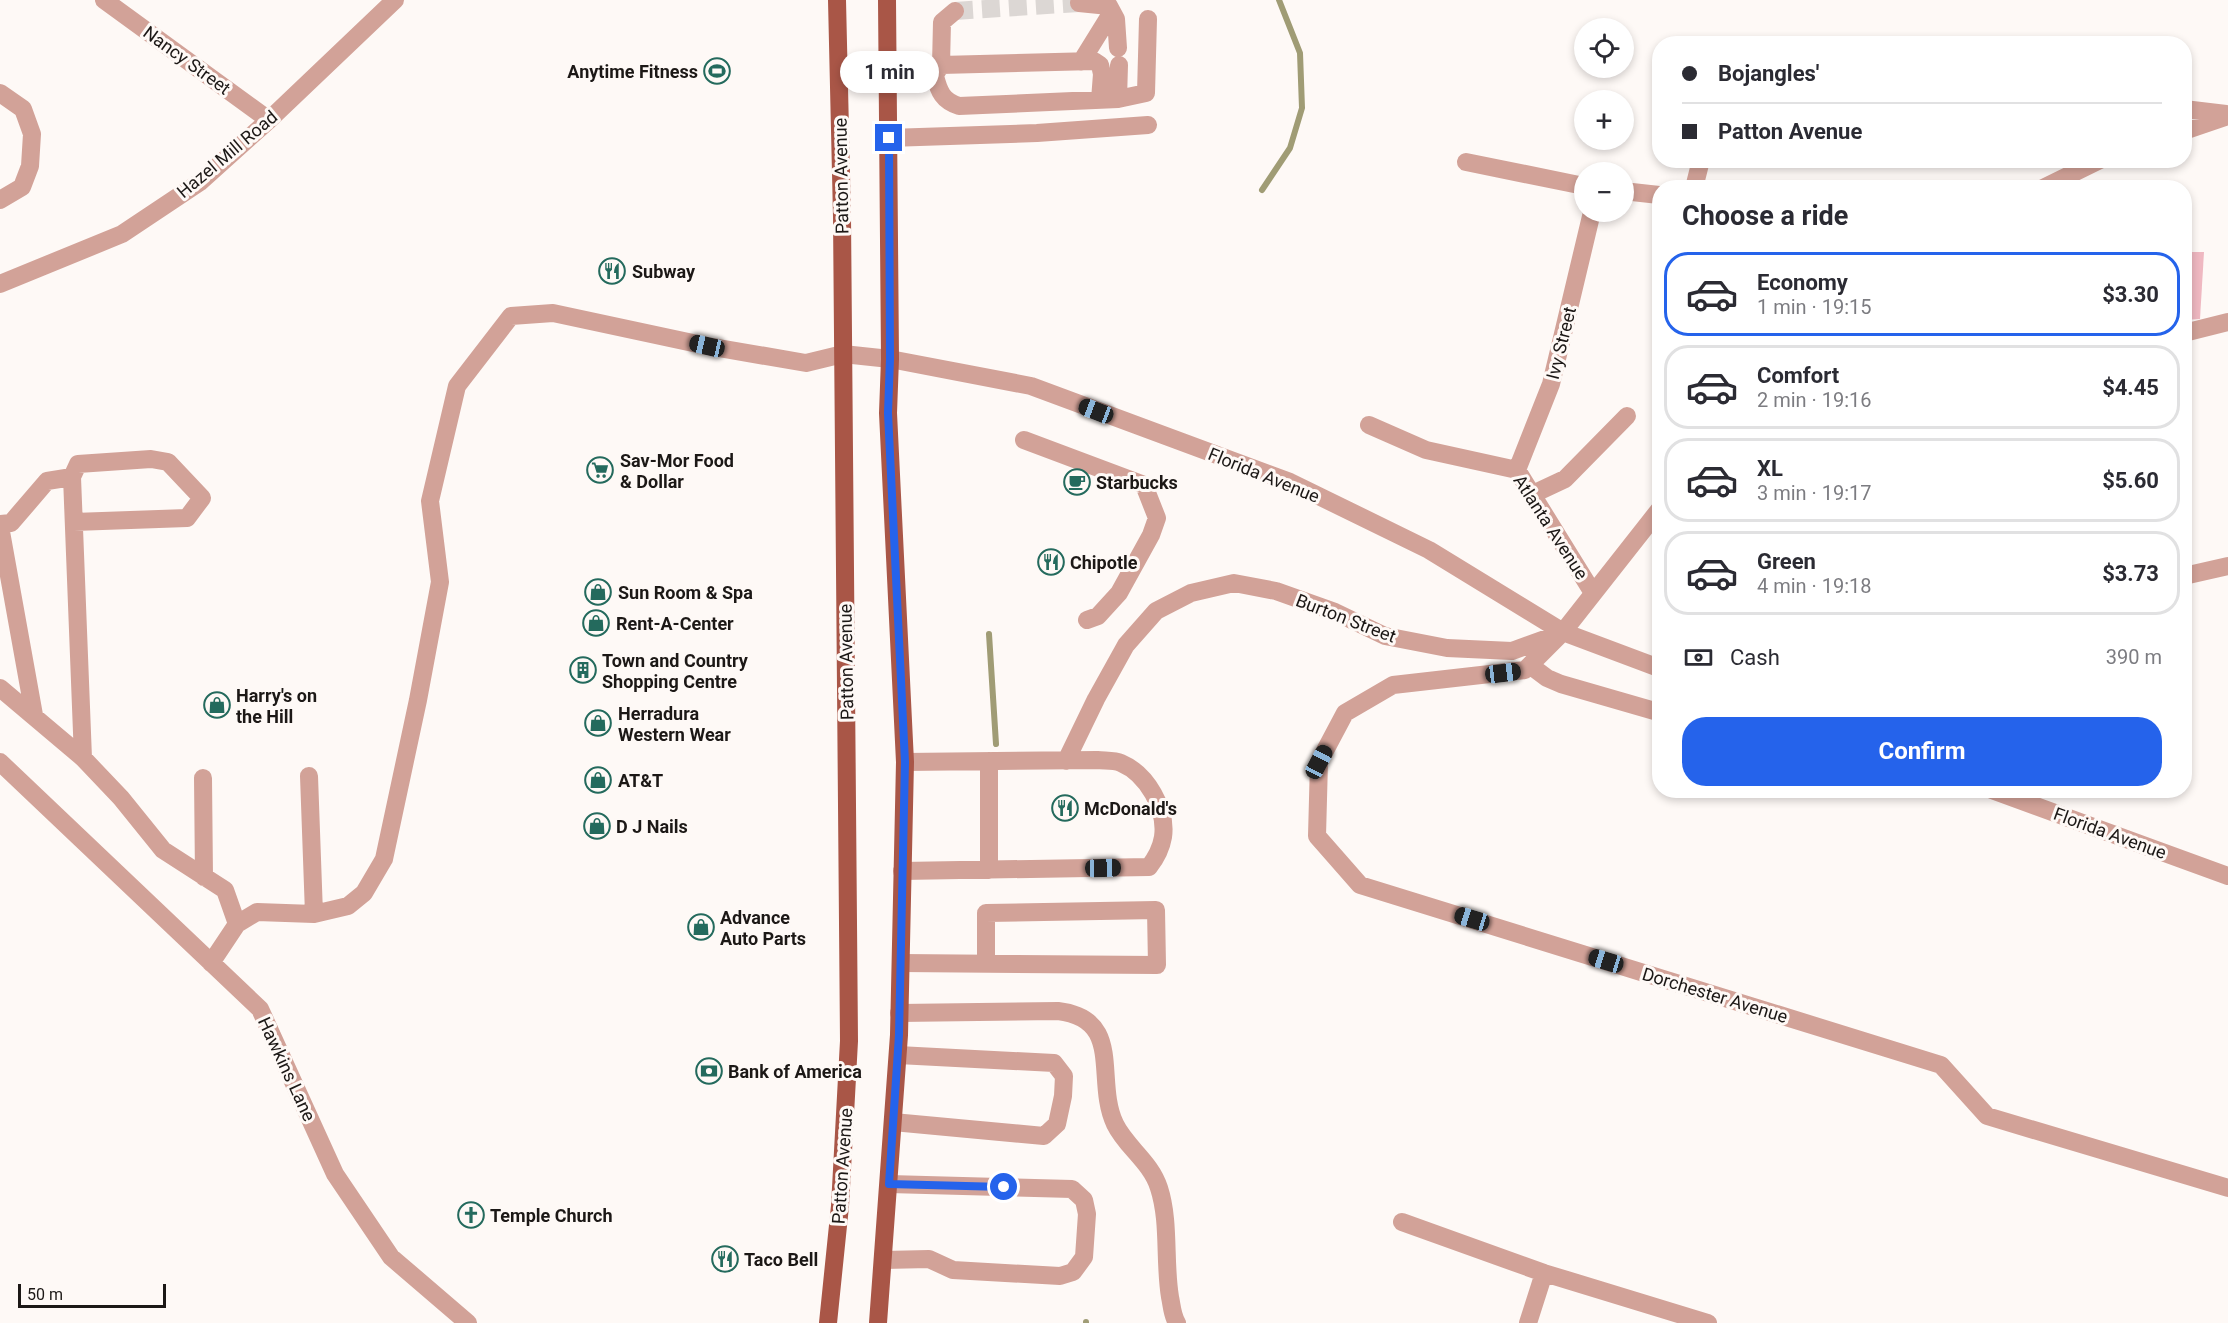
<!DOCTYPE html>
<meta charset="utf-8">
<style>
body{margin:0;font-family:Roboto,sans-serif;background:#f7f7f7;color:#2b2b33;height:100vh;display:flex;flex-direction:column;font-size:22px;white-space:nowrap}
*{box-sizing:border-box;margin:0}
p{font-size:20px;color:#7c7c81}
.icon{flex:none;width:33px;height:33px;fill:none;stroke:currentColor;stroke-width:2;stroke-linecap:round;stroke-linejoin:round}
.map{position:relative;flex:1;overflow:hidden}
.sheet{position:absolute;left:1652px;top:180px;width:540px;height:618px;display:flex;flex-direction:column;background:#fff;border-radius:24px;box-shadow:0 3px 9px #0003}
.sheet>*{flex:none}
.guide{position:absolute;left:1652px;top:36px;width:540px;height:132px;border-radius:24px;box-shadow:0 3px 9px #0003;display:grid;align-content:center;height:132px;padding:0 30px;background:#fff}
.buttons{position:absolute;left:1574px;top:18px;display:grid;gap:12px}
.buttons a{display:grid;place-items:center;width:60px;height:60px;border-radius:50%;background:#fff;box-shadow:0 3px 9px #0003;font-size:30px}
.scale{position:absolute;left:18px;bottom:15px;width:148px;box-sizing:border-box;padding-left:6px;border:3px solid #1c1816;border-top:0;font-size:16px;line-height:21px;white-space:nowrap;color:#1c1816;-webkit-text-stroke:4px #fef9f6;paint-order:stroke}
.end{position:absolute;width:27px;height:27px;margin:-14px;border:8px solid #2563eb;background:#fff;box-shadow:0 0 0 3px #fff}
.from{border-radius:50%}
.bubble{position:absolute;height:42px;border-radius:21px;background:#fff;box-shadow:0 3px 9px #0003;font-size:20px;font-weight:700;line-height:42px;text-align:center}
.car{position:absolute;width:18px;height:36px;margin:-18px -9px;border-radius:8px;box-shadow:0 0 4px 2px #0007;background:linear-gradient(#222 24%,#8ab4d8 0 40%,#222 0 76%,#8ab4d8 0 86%,#222 0)}
.guide b{display:flex;align-items:center;gap:21px;height:57px;font-size:22px}
.guide b+b{border-top:2px solid #e1e1e2}
.guide i{width:15px;height:15px;background:#2b2b33}
ul{padding:0;list-style:none}
li{display:flex;align-items:center;gap:18px;height:84px;margin:0 12px 9px;padding:0 18px;border:3px solid #e1e1e2;border-radius:24px}
li div{flex:1}
li b{display:block;font-size:22px}
li em{font-style:normal;font-weight:700}
li.active{border-color:#2563eb}
li>.icon{width:54px;height:54px;stroke-width:1.5}
h2{padding:0 30px;font-size:27px;line-height:72px}
.pay{display:flex;align-items:center;gap:15px;height:66px;padding:0 30px;font-size:22px}
.pay p{margin-inline-start:auto}
.action{display:flex;gap:12px;margin-top:auto;padding:12px 30px}
.action a{flex:1;height:69px;border-radius:24px;background:#2563eb;color:#fff;font-size:24px;font-weight:700;line-height:69px;text-align:center}
.map>svg:first-child{display:block}
.green{fill:#efb8c1}
.lines{fill:none;stroke-linecap:round;stroke-linejoin:round}
.stream{stroke:#a09c75;stroke-width:6}
.minor-tunnel{stroke:#dcd7d4;stroke-width:18;stroke-dasharray:18 9;stroke-linecap:butt}
.minor{stroke:#d2a298;stroke-width:18}
.major{stroke:#a95647;stroke-width:18}
.route{stroke:#2563eb;stroke-width:8}
.labels{text-anchor:middle;dominant-baseline:central;stroke-width:6;stroke-linejoin:round;paint-order:stroke}
.street-label{font-size:18px;fill:#1c1816;stroke:#fef9f6}
.poi-label{font-size:18px;font-weight:bold;fill:#1c1816;stroke:#fef9f6;text-anchor:start}
</style>
<div class="map">
<svg width="2228" height="1323" viewBox="0 0 2228 1323">
<rect width="100%" height="100%" fill="#fef9f6"/>
<path class="green" d="M2184 252H2204L2200 319 2184 320Z"/>
<g class="lines">
<path class="stream" d="M1262 190 1290 148 1302 108 1300 53 1279 0
M989 634 996 744
M1086 1322V1323"/>
<path class="minor-tunnel" d="M955 11 1079 3"/>
<path class="minor" d="M104 0 269 120
M1079 3 1109 6 1116 19 1118 48
M1081 62 1112 12
M941 65 1094 61 1100 65 1102 74 1100 100
M936 73 941 65 942 22 955 11
M888 82 935 76C939 92 943 101 959 106L1118 99 1146 93 1148 19
M0 93 23 109 32 134 30 166 22 187 0 200
M1118 99 1119 65
M2184 109 2226 114
M2184 131 2228 116
M889 138 1037 133 1148 125
M1466 162 1584 186
M1694 188 1701 160
M2043 188 2100 160
M1623 191 1659 195
M0 284 122 234 200 182 269 120 395 0
M2184 333 2228 322
M1369 425 1426 450 1517 470 1593 593
M1024 440 1144 485 1157 518 1151 535 1119 593 1098 616 1087 620
M1517 470 1551 384 1592 212
M1533 494 1565 479 1627 416
M1659 510 1563 632 1525 670 1393 685 1345 713 1319 762 1317 836 1360 885 1941 1065 1987 1116 2228 1188
M74 522 187 518 202 498 168 462 151 459 78 464 72 477 83 758 121 798 163 850 225 890 237 924
M0 524 11 523 47 481 72 477
M0 526 34 715
M2184 576 2228 566
M1531 666 1547 678 1561 684 1658 712
M0 688 83 758
M989 761V870
M1066 761 1096 699 1126 645 1156 611 1191 593 1234 583 1276 591 1335 612 1385 636 1447 648 1512 651 1559 634
M0 762 260 1009 335 1174 391 1257 468 1323
M309 776 314 914
M203 778 204 877
M1992 790 2228 876
M902 871 1149 867C1156 858 1161 849 1163 837 1167 809 1147 774 1121 763 1114 760 1105 761 1097 760L905 762
M211 963 237 924 257 912 314 914 348 906 364 893 384 859 418 700 440 582 430 501 457 386 511 316 553 313 707 346 806 363 843 354 890 359 1031 386 1290 482 1429 550 1563 632 1659 668
M901 963 1157 965 1156 910 986 913V963
M899 1013 1058 1011C1125 1019 1094 1080 1115 1124 1126 1147 1151 1162 1159 1188 1170 1222 1164 1261 1170 1297 1172 1306 1172 1315 1177 1323
M893 1122 1044 1136 1057 1124 1063 1096 1064 1076 1054 1063 898 1055
M1402 1222 1544 1273 1708 1323
M884 1260 929 1259 953 1270 1060 1276 1073 1272 1084 1257 1087 1214 1084 1200 1072 1189 889 1184
M1528 1323 1544 1273"/>
<path class="major" d="M828 1323 840 1206 849 1041 842 217 837 0
M878 1323 899 1035 905 762 888 413 890 359 887 0"/>
</g>
<g class="lines">
<path class="route" d="M889 138 890 359 888 413 905 762 899 1035 889 1184 1004 1187"/>
</g>
<defs>
<g id="stadium-ring" transform="scale(1.35)"><circle r="9.5" fill="#fef9f6" stroke="#246a5d" stroke-width="1.5"/><path d="M0-5a6.5 5 0 1 0 0 10a6.5 5 0 1 0 0-10ZM-3.5-1.8h7v3.6h-7Z" fill="#246a5d"/></g>
<g id="restaurant-ring" transform="scale(1.35)"><circle r="9.5" fill="#fef9f6" stroke="#246a5d" stroke-width="1.5"/><path d="M-5-6h1v4h1v-4h1v4h1v-4h1v5L-1.5 .5V6h-2V.5L-5-1ZM5-6V6H3V1.5H1.5Q1.5-4 5-6Z" fill="#246a5d"/></g>
<g id="supermarket-ring" transform="scale(1.35)"><circle r="9.5" fill="#fef9f6" stroke="#246a5d" stroke-width="1.5"/><path d="M-6-5.5h2.5l.6 2H6L4.5 2H-2.5L-4.4-4H-6ZM-1.5 3.2a1.3 1.3 0 1 0 .1 0ZM3 3.2a1.3 1.3 0 1 0 .1 0Z" fill="#246a5d"/></g>
<g id="cafe-ring" transform="scale(1.35)"><circle r="9.5" fill="#fef9f6" stroke="#246a5d" stroke-width="1.5"/><path d="M-5.5-4.5H6V0H3Q3 3.5 0 3.5H-2.5Q-5.5 3.5-5.5 0ZM3-3.2v2h1.7v-2ZM-6 4.5H4V6H-6Z" fill="#246a5d"/></g>
<g id="shop-ring" transform="scale(1.35)"><circle r="9.5" fill="#fef9f6" stroke="#246a5d" stroke-width="1.5"/><path d="M-5-2.5h2.3a2.7 3.5 0 0 1 5.4 0H5L5.5 6h-11ZM-1.5-2.5h3a1.5 2.3 0 0 0-3 0Z" fill="#246a5d"/></g>
<g id="building-ring" transform="scale(1.35)"><circle r="9.5" fill="#fef9f6" stroke="#246a5d" stroke-width="1.5"/><path d="M-4-6H4V6H1V3H-1V6H-4ZM-2.5-4.3h1.7v1.8h-1.7ZM.8-4.3h1.7v1.8H.8ZM-2.5-1h1.7V.8h-1.7ZM.8-1h1.7V.8H.8Z" fill="#246a5d"/></g>
<g id="bank-ring" transform="scale(1.35)"><circle r="9.5" fill="#fef9f6" stroke="#246a5d" stroke-width="1.5"/><path d="M-6-4H6V4H-6ZM0-2.3a2.3 2.3 0 1 0 0 4.6a2.3 2.3 0 1 0 0-4.6Z" fill="#246a5d"/></g>
<g id="church-ring" transform="scale(1.35)"><circle r="9.5" fill="#fef9f6" stroke="#246a5d" stroke-width="1.5"/><path d="M-1.2-6h2.4v3.5h3.3v2.4h-3.3V6h-2.4V-.1h-3.3v-2.4h3.3Z" fill="#246a5d"/></g>
</defs>
<g fill-rule="evenodd">
<use href="#stadium-ring" x="717" y="71"/>
<use href="#restaurant-ring" x="612" y="271"/>
<use href="#supermarket-ring" x="600" y="470"/>
<use href="#cafe-ring" x="1077" y="482"/>
<use href="#restaurant-ring" x="1051" y="562"/>
<use href="#shop-ring" x="598" y="592"/>
<use href="#shop-ring" x="596" y="623"/>
<use href="#building-ring" x="583" y="670"/>
<use href="#shop-ring" x="217" y="705"/>
<use href="#shop-ring" x="598" y="723"/>
<use href="#shop-ring" x="598" y="780"/>
<use href="#restaurant-ring" x="1065" y="808"/>
<use href="#shop-ring" x="597" y="826"/>
<use href="#shop-ring" x="701" y="927"/>
<use href="#bank-ring" x="709" y="1071"/>
<use href="#church-ring" x="471" y="1215"/>
<use href="#restaurant-ring" x="725" y="1259"/>
</g>
<g class="labels">
<g class="street-label">
<text transform="translate(187 60) rotate(36)">Nancy Street</text>
<text transform="translate(227 154) rotate(-40)">Hazel Mill Road</text>
<text transform="translate(841 176) rotate(-91)">Patton Avenue</text>
<text transform="translate(1561 343) rotate(-76)">Ivy Street</text>
<text transform="translate(1264 475) rotate(22)">Florida Avenue</text>
<text transform="translate(1551 527) rotate(57)">Atlanta Avenue</text>
<text transform="translate(1346 618) rotate(21)">Burton Street</text>
<text transform="translate(846 662) rotate(-91)">Patton Avenue</text>
<text transform="translate(2110 833) rotate(20)">Florida Avenue</text>
<text transform="translate(1715 995) rotate(17)">Dorchester Avenue</text>
<text transform="translate(287 1069) rotate(65)">Hawkins Lane</text>
<text transform="translate(842 1166) rotate(-86)">Patton Avenue</text>
</g>
<g class="poi-label">
<text x="698" y="71" text-anchor="end">Anytime Fitness</text>
<text x="632" y="271">Subway</text>
<text x="620" y="460">Sav-Mor Food<tspan x="620" dy="21">&amp; Dollar</tspan></text>
<text x="1096" y="482">Starbucks</text>
<text x="1070" y="562">Chipotle</text>
<text x="618" y="592">Sun Room &amp; Spa</text>
<text x="616" y="623">Rent-A-Center</text>
<text x="602" y="660">Town and Country<tspan x="602" dy="21">Shopping Centre</tspan></text>
<text x="236" y="695">Harry's on<tspan x="236" dy="21">the Hill</tspan></text>
<text x="618" y="713">Herradura<tspan x="618" dy="21">Western Wear</tspan></text>
<text x="618" y="780">AT&amp;T</text>
<text x="1084" y="808">McDonald's</text>
<text x="616" y="826">D J Nails</text>
<text x="720" y="917">Advance<tspan x="720" dy="21">Auto Parts</tspan></text>
<text x="728" y="1071">Bank of America</text>
<text x="490" y="1215">Temple Church</text>
<text x="744" y="1259">Taco Bell</text>
</g>
</g>
</svg>
<div class="buttons">
<a><svg class="icon" aria-label="locate" viewBox="0 0 24 24"><circle cx="12" cy="12" r="6"/><path d="M12 2v4M12 18v4M2 12h4M18 12h4"/></svg></a>
<a>+</a>
<a>−</a>
</div>
<div class="scale">50 m</div>
<i class="end from" style="left:1004px;top:1187px"></i>
<i class="end" style="left:889px;top:138px"></i>
<div class="bubble" style="left:840px;top:51px;width:99px">1 min</div>
<i class="car" style="left:707px;top:346px;rotate:283deg"></i>
<i class="car" style="left:1096px;top:411px;rotate:291deg"></i>
<i class="car" style="left:1503px;top:673px;rotate:83deg"></i>
<i class="car" style="left:1319px;top:762px;rotate:28deg"></i>
<i class="car" style="left:1103px;top:868px;rotate:89deg"></i>
<i class="car" style="left:1472px;top:919px;rotate:287deg"></i>
<i class="car" style="left:1606px;top:961px;rotate:287deg"></i>
<div class="guide">
<b><i class="from"></i>Bojangles'</b>
<b><i></i>Patton Avenue</b>
</div>
<section class="sheet">
<h2>Choose a ride</h2>
<ul>
<li class="active"><svg class="icon" aria-label="car" viewBox="0 0 24 24"><path d="M5 17H2v-5l4-1 3-4h7l3 4 3 1v5h-3M9 17h6M6 11h13"/><circle cx="7" cy="17" r="2"/><circle cx="17" cy="17" r="2"/></svg><div><b>Economy</b><p>1 min · 19:15</p></div><em>$3.30</em></li>
<li><svg class="icon" aria-label="car" viewBox="0 0 24 24"><path d="M5 17H2v-5l4-1 3-4h7l3 4 3 1v5h-3M9 17h6M6 11h13"/><circle cx="7" cy="17" r="2"/><circle cx="17" cy="17" r="2"/></svg><div><b>Comfort</b><p>2 min · 19:16</p></div><em>$4.45</em></li>
<li><svg class="icon" aria-label="car" viewBox="0 0 24 24"><path d="M5 17H2v-5l4-1 3-4h7l3 4 3 1v5h-3M9 17h6M6 11h13"/><circle cx="7" cy="17" r="2"/><circle cx="17" cy="17" r="2"/></svg><div><b>XL</b><p>3 min · 19:17</p></div><em>$5.60</em></li>
<li><svg class="icon" aria-label="car" viewBox="0 0 24 24"><path d="M5 17H2v-5l4-1 3-4h7l3 4 3 1v5h-3M9 17h6M6 11h13"/><circle cx="7" cy="17" r="2"/><circle cx="17" cy="17" r="2"/></svg><div><b>Green</b><p>4 min · 19:18</p></div><em>$3.73</em></li>
</ul>
<div class="pay"><svg class="icon" aria-label="cash" viewBox="0 0 24 24"><path d="M3 7h18v10H3z"/><circle cx="12" cy="12" r="2"/></svg>Cash<p>390 m</p></div>
<div class="action"><a>Confirm</a></div>
</section>
</div>
